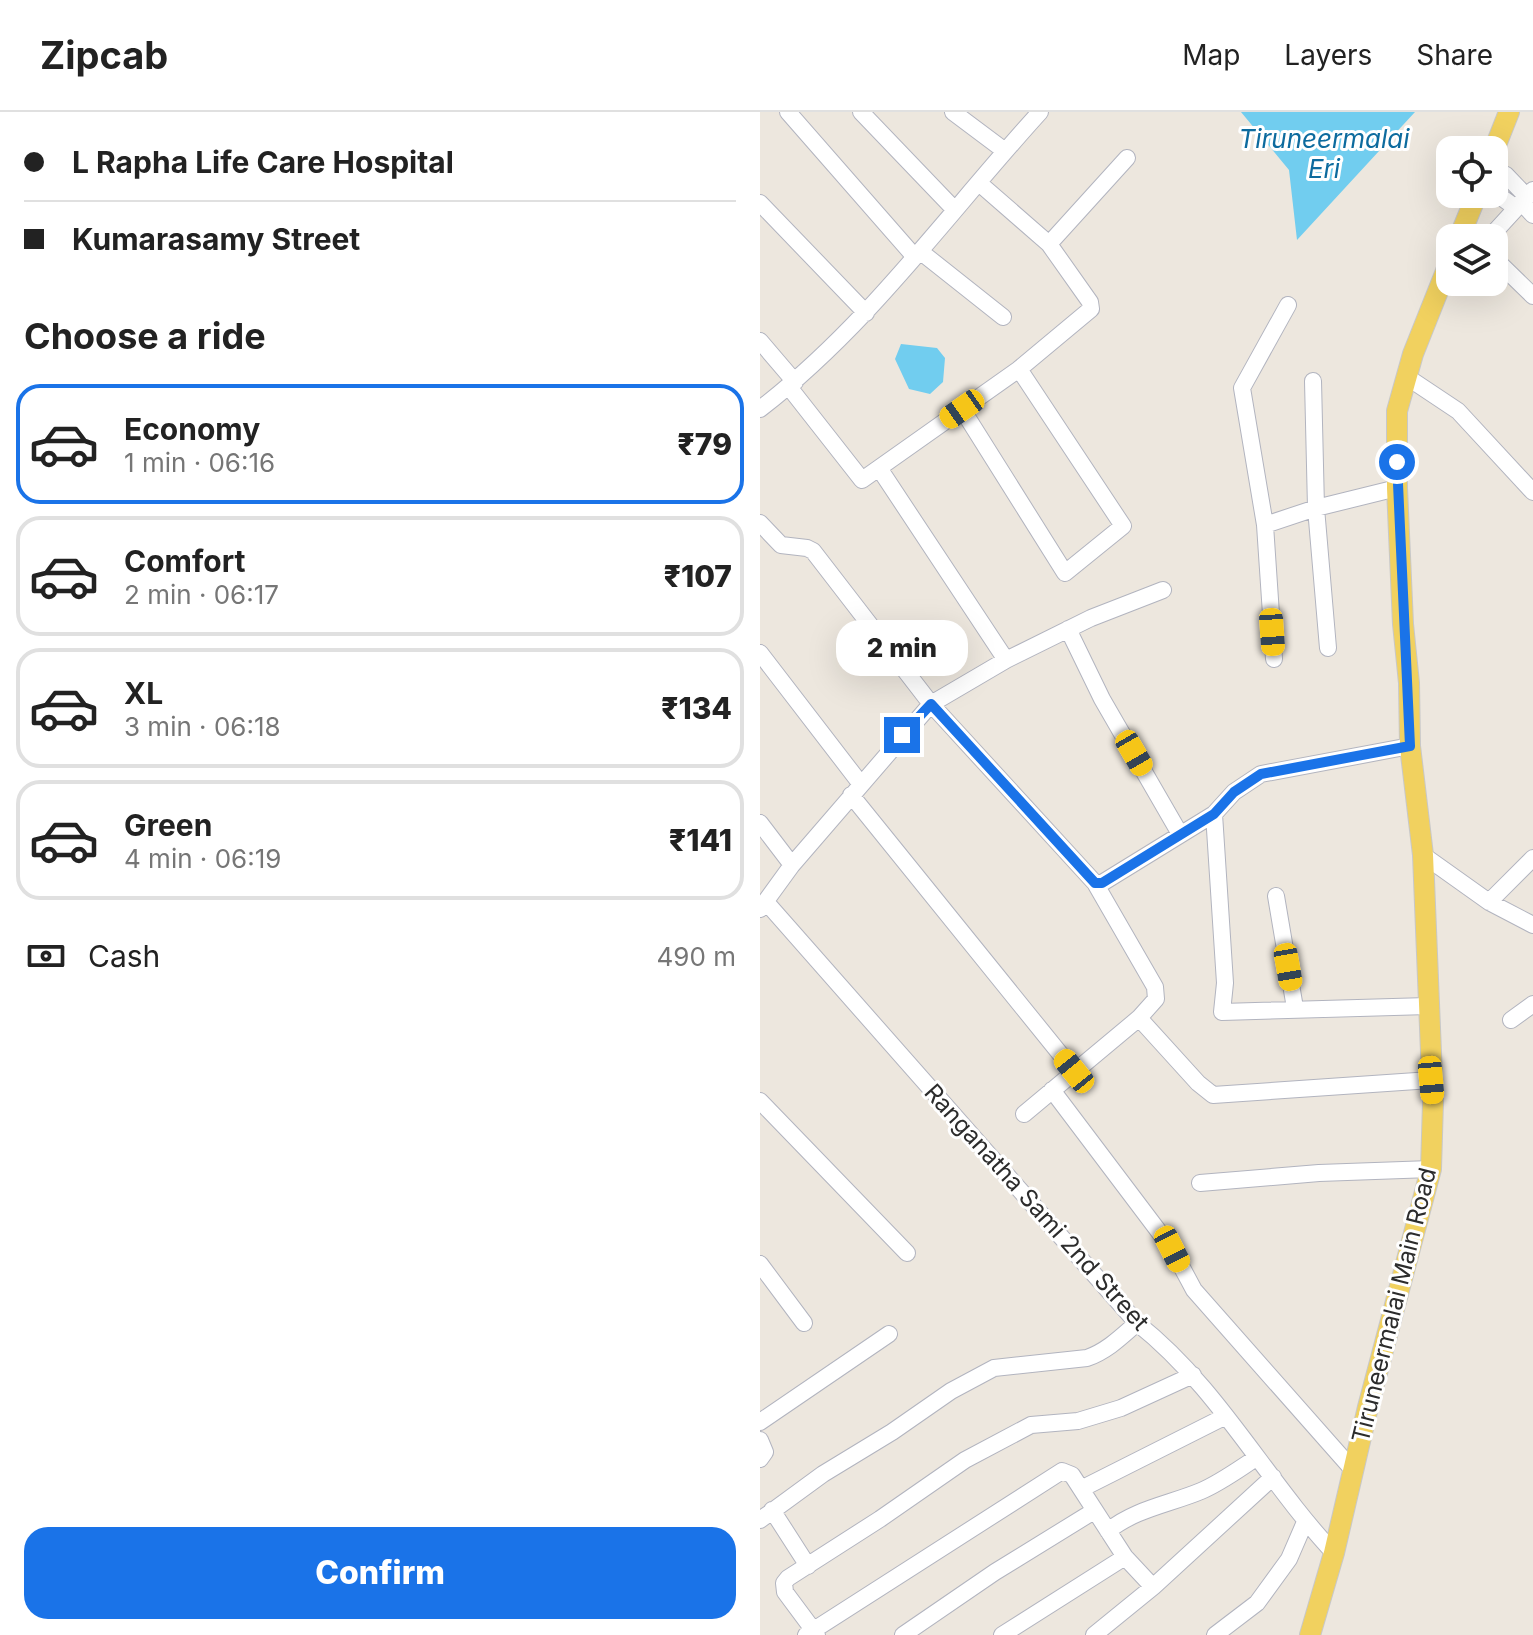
<!DOCTYPE html>
<meta charset="utf-8">
<style>
body{margin:0;font-family:Inter,sans-serif;background:#f6f6f6;color:#222;height:100vh;display:flex;flex-direction:column;font-size:30px;white-space:nowrap}
*{box-sizing:border-box;margin:0}
p{font-size:26px;color:#767676}
.icon{flex:none;width:44px;height:44px;fill:none;stroke:currentColor;stroke-width:2;stroke-linecap:round;stroke-linejoin:round}
.map{position:relative;flex:1;overflow:hidden}
.drawer{display:flex;flex-direction:column;background:#fff;width:760px}
.drawer>*{flex:none}
.top-card{display:grid;align-content:center;height:176px;padding:0 24px;background:#fff}
.tools{position:absolute;left:676px;top:24px;display:grid;gap:16px}
.tools a{display:grid;place-items:center;width:72px;height:72px;border-radius:16px;background:#fff;box-shadow:0 8px 32px #0002;font-size:40px}
.end{position:absolute;width:36px;height:36px;margin:-18px;border:10px solid #1a73e8;background:#fff;box-shadow:0 0 0 4px #fff}
.from{border-radius:50%}
.bubble{position:absolute;height:56px;border-radius:24px;background:#fff;box-shadow:0 8px 32px #0002;font-size:26px;font-weight:800;line-height:56px;text-align:center}
.car{position:absolute;width:24px;height:48px;margin:-24px -12px;border-radius:10px;box-shadow:0 0 6px 2px #0007;background:linear-gradient(#f5c518 24%,#345 0 40%,#f5c518 0 76%,#345 0 86%,#f5c518 0)}
.top-card b{display:flex;align-items:center;gap:28px;height:76px;font-size:30px}
.top-card b+b{border-top:2px solid #e0e0e0}
.top-card i{width:20px;height:20px;background:#222}
ul{padding:0;list-style:none}
li{display:flex;align-items:center;gap:24px;height:120px;margin:0 16px 12px;padding:0 8px;border:4px solid #e0e0e0;border-radius:24px}
li div{flex:1}
li b{display:block;font-size:30px}
li em{font-style:normal;font-weight:800}
li.active{border-color:#1a73e8}
li>.icon{width:72px;height:72px;stroke-width:1.5}
h2{padding:0 24px;font-size:36px;line-height:96px}
.pay{display:flex;align-items:center;gap:20px;height:88px;padding:0 24px;font-size:30px}
.pay p{margin-inline-start:auto}
.action{display:flex;gap:16px;margin-top:auto;padding:16px 24px}
.action a{flex:1;height:92px;border-radius:24px;background:#1a73e8;color:#fff;font-size:32px;font-weight:800;line-height:92px;text-align:center}
header{display:flex;align-items:center;gap:48px;box-sizing:border-box;height:112px;padding:0 40px;background:#fff;border-bottom:2px solid #e0e0e0}
header strong{font-size:38px}
nav{display:flex;gap:44px;margin-inline-start:auto;font-size:28px}
main{display:flex;flex:1;min-height:0}
.map>svg:first-child{display:block}
.water{fill:#71cdef}
.lines{fill:none;stroke-linecap:round;stroke-linejoin:round}
.minor-casing{stroke:#b2b4bf;stroke-width:18}
.major-casing{stroke:#c8c8c8;stroke-width:22}
.minor{stroke:#fff;stroke-width:16}
.major{stroke:#f1d15f;stroke-width:20}
.route{stroke:#1a73e8;stroke-width:10}
.labels{text-anchor:middle;dominant-baseline:central;stroke-width:6;stroke-linejoin:round;paint-order:stroke}
.street-label{font-size:24px;fill:#2c2c2c;stroke:#fff}
.water-label{font-size:26px;font-style:italic;fill:#0d6b9e;stroke:#fff}
</style>
<header>
<strong>Zipcab</strong>
<nav><a>Map</a><a>Layers</a><a>Share</a></nav>
</header>
<main>
<section class="drawer">
<div class="top-card">
<b><i class="from"></i>L Rapha Life Care Hospital</b>
<b><i></i>Kumarasamy Street</b>
</div>
<h2>Choose a ride</h2>
<ul>
<li class="active"><svg class="icon" aria-label="car" viewBox="0 0 24 24"><path d="M5 17H2v-5l4-1 3-4h7l3 4 3 1v5h-3M9 17h6M6 11h13"/><circle cx="7" cy="17" r="2"/><circle cx="17" cy="17" r="2"/></svg><div><b>Economy</b><p>1 min · 06:16</p></div><em>₹79</em></li>
<li><svg class="icon" aria-label="car" viewBox="0 0 24 24"><path d="M5 17H2v-5l4-1 3-4h7l3 4 3 1v5h-3M9 17h6M6 11h13"/><circle cx="7" cy="17" r="2"/><circle cx="17" cy="17" r="2"/></svg><div><b>Comfort</b><p>2 min · 06:17</p></div><em>₹107</em></li>
<li><svg class="icon" aria-label="car" viewBox="0 0 24 24"><path d="M5 17H2v-5l4-1 3-4h7l3 4 3 1v5h-3M9 17h6M6 11h13"/><circle cx="7" cy="17" r="2"/><circle cx="17" cy="17" r="2"/></svg><div><b>XL</b><p>3 min · 06:18</p></div><em>₹134</em></li>
<li><svg class="icon" aria-label="car" viewBox="0 0 24 24"><path d="M5 17H2v-5l4-1 3-4h7l3 4 3 1v5h-3M9 17h6M6 11h13"/><circle cx="7" cy="17" r="2"/><circle cx="17" cy="17" r="2"/></svg><div><b>Green</b><p>4 min · 06:19</p></div><em>₹141</em></li>
</ul>
<div class="pay"><svg class="icon" aria-label="cash" viewBox="0 0 24 24"><path d="M3 7h18v10H3z"/><circle cx="12" cy="12" r="2"/></svg>Cash<p>490 m</p></div>
<div class="action"><a>Confirm</a></div>
</section>
<div class="map">
<svg width="773" height="1523" viewBox="0 0 773 1523">
<rect width="100%" height="100%" fill="#ede7de"/>
<path class="water" d="M481 0H655L537 128 529 58Z
M141 232 177 236 185 246 183 270 170 282 149 277 135 247Z"/>
<g class="lines">
<g class="minor-casing">
<path id="minor" d="M28 0 154 144
M101 0 194 97
M193 0 245 39
M734 57 746 63 767 85
M734 80 756 96
M0 91 106 201
M762 91 773 103
M729 126 773 78
M289 132 367 46
M161 140 243 205
M734 146 773 184
M0 229 35 270
M647 265 698 299 773 380
M553 269 556 396 568 536
M29 275 102 368 259 257 331 197 330 190 289 132 219 71
M0 297C109 213 188 101 280 0
M202 297 305 461 363 414 259 257
M119 356 246 548
M0 411 21 433 47 436 53 439 171 592 335 771H342L454 702 474 680 501 662 650 634
M505 413 556 396 637 376
M308 517 342 587 420 722
M0 541 100 671
M514 547 505 413 482 276 528 193
M91 683 314 959
M454 702 465 871 462 900 668 894
M0 711 32 753
M663 743 729 790 773 813
M516 784 535 896
M6 790 377 1211C459 1276 504 1366 574 1441
M729 790 773 746
M0 797 32 753 171 592 246 548 331 506 403 478
M379 906 438 971 453 983 671 968
M751 908 773 892
M292 978 412 1137 434 1178 593 1358
M0 989 147 1141
M264 1002 379 906 396 887 395 875 335 771
M440 1071 559 1061 671 1057
M0 1152 44 1211
M0 1310 129 1222
M0 1328 5 1340 0 1347
M321 1377 466 1304
M12 1398 48 1454
M0 1408 63 1362 132 1320 191 1279 234 1256 327 1246C347 1239 361 1225 377 1211
M348 1419C375 1397 410 1392 441 1379 460 1371 479 1357 496 1346
M46 1523 302 1359 312 1363 365 1445 393 1475
M57 1523 25 1480 24 1471 28 1466 120 1407 205 1348 271 1313 318 1309 361 1296 433 1263
M143 1523 235 1460 334 1399
M242 1523 365 1445
M334 1523 393 1475 513 1365
M455 1523 497 1491 529 1447 545 1410"/>
</g>
<g class="major-casing">
<path id="major" d="M734 38 749 0
M699 126 717 82
M550 1523 574 1441 608 1295 671 1057 673 990 663 743 650 634 649 571 643 512 637 376V299L653 242 690 149"/>
</g>
<use href="#minor" class="minor"/>
<use href="#major" class="major"/>
</g>
<g class="lines">
<path class="route" d="M142 623 171 592 335 771H342L454 702 474 680 501 662 650 634 637 350"/>
</g>
<g class="labels">
<g class="street-label">
<text transform="translate(277 1095) rotate(48)">Ranganatha Sami 2nd Street</text>
<text transform="translate(634 1193) rotate(-76)">Tiruneermalai Main Road</text>
</g>
<g class="water-label">
<text x="564" y="26">Tiruneermalai<tspan x="564" dy="30">Eri</tspan></text>
</g>
</g>
</svg>
<div class="tools">
<a><svg class="icon" aria-label="locate" viewBox="0 0 24 24"><circle cx="12" cy="12" r="6"/><path d="M12 2v4M12 18v4M2 12h4M18 12h4"/></svg></a>
<a><svg class="icon" aria-label="layers" viewBox="0 0 24 24"><path d="M12 4l9 5-9 5-9-5zM3 14l9 5 9-5"/></svg></a>
</div>
<i class="end from" style="left:637px;top:350px"></i>
<i class="end" style="left:142px;top:623px"></i>
<div class="bubble" style="left:76px;top:508px;width:132px">2 min</div>
<i class="car" style="left:202px;top:297px;rotate:235deg"></i>
<i class="car" style="left:512px;top:520px;rotate:176deg"></i>
<i class="car" style="left:374px;top:641px;rotate:150deg"></i>
<i class="car" style="left:528px;top:855px;rotate:170deg"></i>
<i class="car" style="left:314px;top:959px;rotate:321deg"></i>
<i class="car" style="left:671px;top:968px;rotate:175deg"></i>
<i class="car" style="left:412px;top:1137px;rotate:153deg"></i>
</div>
</main>
